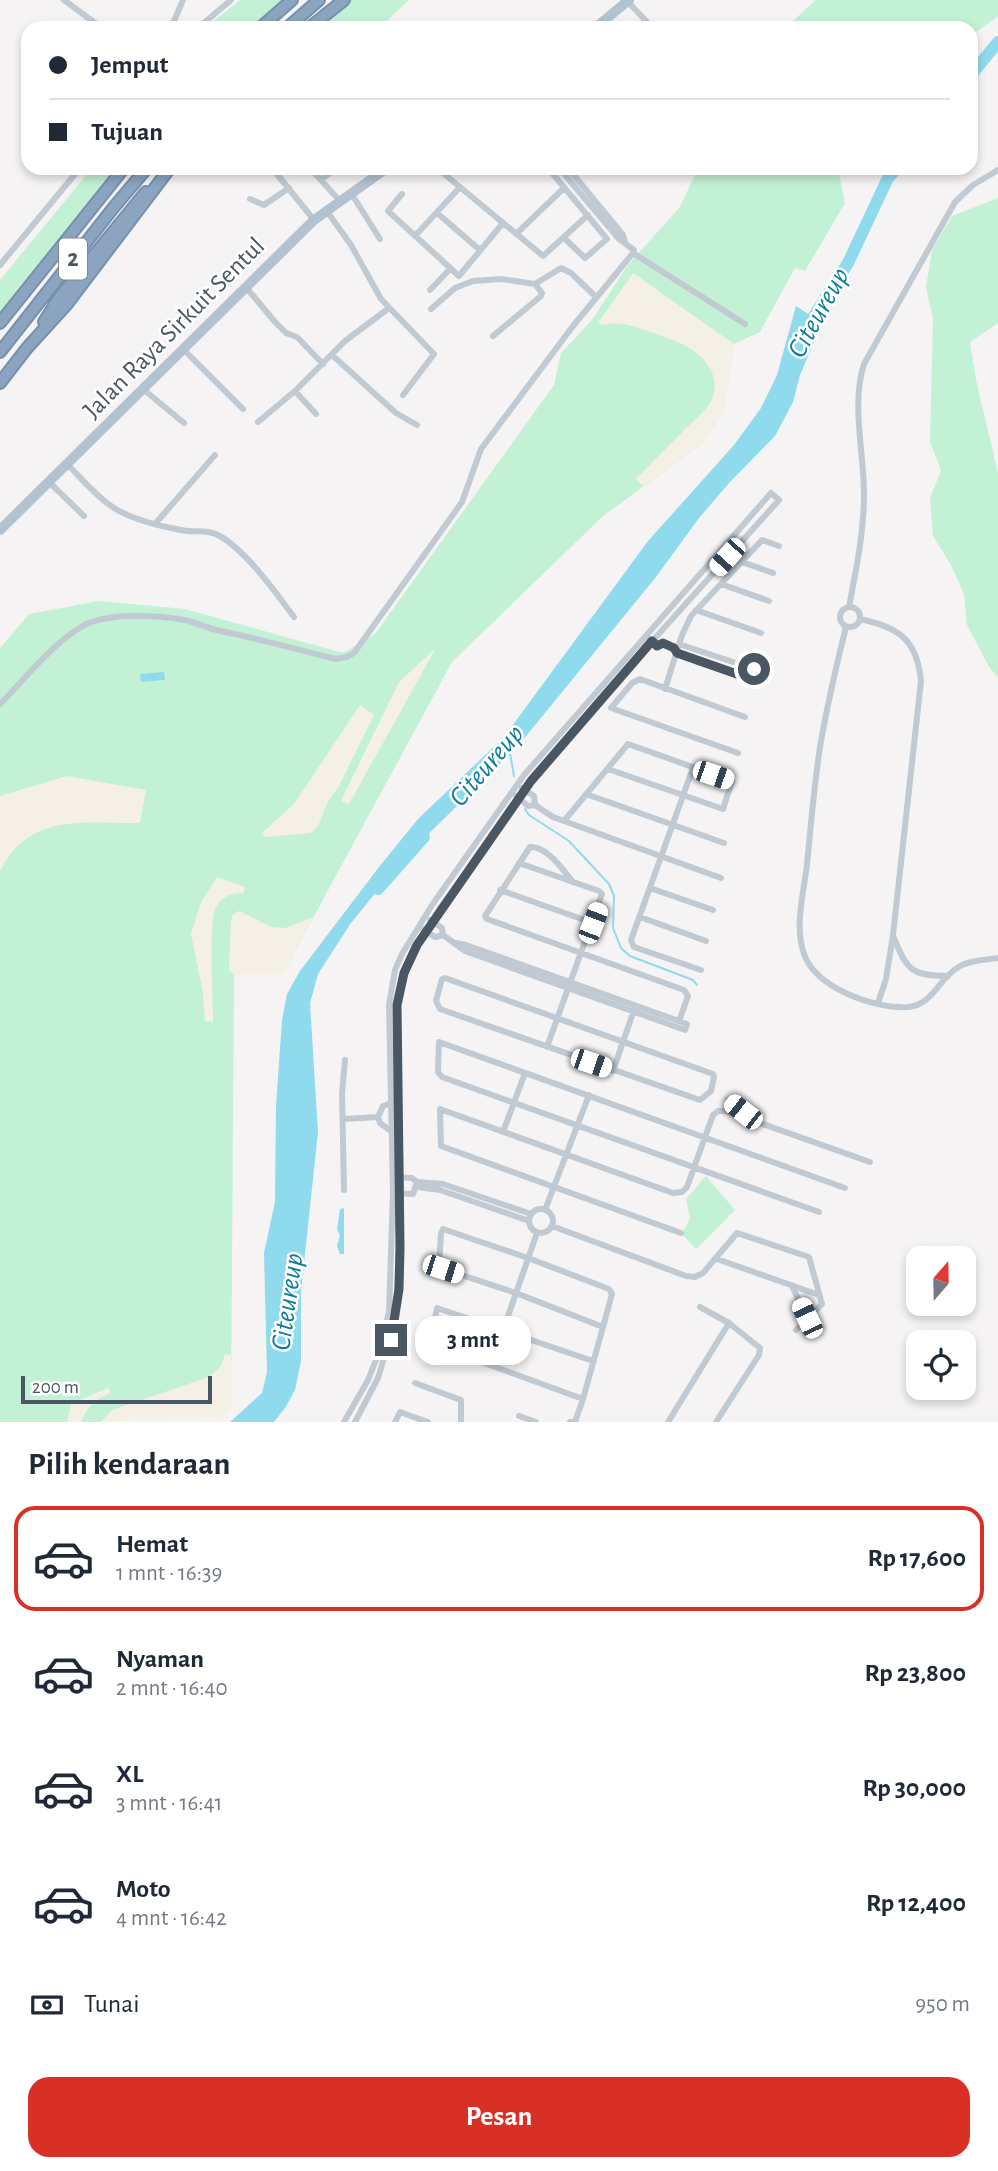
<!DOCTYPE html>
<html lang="id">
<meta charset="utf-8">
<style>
body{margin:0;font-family:"Alegreya Sans",sans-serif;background:#f2f2f3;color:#1f2937;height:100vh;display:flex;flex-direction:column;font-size:26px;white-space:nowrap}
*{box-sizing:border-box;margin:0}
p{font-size:23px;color:#747a83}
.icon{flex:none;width:38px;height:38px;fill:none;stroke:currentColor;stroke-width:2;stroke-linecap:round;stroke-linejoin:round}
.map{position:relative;height:1422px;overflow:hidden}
.drawer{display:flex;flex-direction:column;background:#fff;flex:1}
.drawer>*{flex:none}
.banner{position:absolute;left:21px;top:21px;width:957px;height:154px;border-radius:21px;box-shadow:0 4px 10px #0003;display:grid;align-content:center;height:154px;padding:0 28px;background:#fff}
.needle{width:46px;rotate:20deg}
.buttons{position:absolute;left:906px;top:1246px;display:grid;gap:14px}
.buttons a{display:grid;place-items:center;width:70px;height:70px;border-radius:14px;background:#fff;box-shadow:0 4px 10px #0003;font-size:35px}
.scale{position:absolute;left:21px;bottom:18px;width:191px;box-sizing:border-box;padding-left:7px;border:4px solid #4a5661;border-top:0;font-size:19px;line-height:24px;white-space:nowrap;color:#4a5661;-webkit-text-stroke:5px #fff;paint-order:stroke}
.end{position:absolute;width:32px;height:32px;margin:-16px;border:9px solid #4a5661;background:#fff;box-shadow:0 0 0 4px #fff}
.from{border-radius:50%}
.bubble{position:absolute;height:49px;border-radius:21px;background:#fff;box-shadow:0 4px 10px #0003;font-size:23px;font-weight:700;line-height:49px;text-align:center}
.car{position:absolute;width:21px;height:42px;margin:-21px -10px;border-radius:9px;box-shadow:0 0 5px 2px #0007;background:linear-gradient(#fff 24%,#345 0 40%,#fff 0 76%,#345 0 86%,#fff 0)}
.banner b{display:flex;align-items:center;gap:24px;height:66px;font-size:26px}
.banner b+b{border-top:2px solid #e0e1e3}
.banner i{width:18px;height:18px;background:#1f2937}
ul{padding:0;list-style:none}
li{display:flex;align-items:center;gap:21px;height:105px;margin:0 14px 10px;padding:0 14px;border:4px solid transparent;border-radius:21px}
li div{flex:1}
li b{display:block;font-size:26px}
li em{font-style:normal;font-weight:700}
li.active{border-color:#d93025}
li>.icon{width:63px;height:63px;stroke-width:1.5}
h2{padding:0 28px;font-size:32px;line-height:84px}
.pay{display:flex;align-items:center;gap:18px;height:77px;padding:0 28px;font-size:26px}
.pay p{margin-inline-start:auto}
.primary-button{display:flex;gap:14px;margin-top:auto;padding:14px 28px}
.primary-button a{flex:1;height:80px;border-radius:21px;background:#d93025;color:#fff;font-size:28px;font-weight:700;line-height:80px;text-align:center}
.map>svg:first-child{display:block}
.green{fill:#c3f1d5}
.sand{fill:#f5f0e5}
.water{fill:#90daee}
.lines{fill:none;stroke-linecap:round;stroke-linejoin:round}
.stream{stroke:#90daee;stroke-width:2}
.river{stroke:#90daee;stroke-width:12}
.highway-casing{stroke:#7690ad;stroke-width:14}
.street{stroke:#c1cad2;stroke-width:6}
.primary{stroke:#b3c2d1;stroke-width:10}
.highway{stroke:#8ba5c1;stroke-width:10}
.route{stroke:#4a5661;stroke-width:9}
.labels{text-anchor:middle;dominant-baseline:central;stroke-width:5;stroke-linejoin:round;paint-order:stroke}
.shield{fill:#fff;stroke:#808990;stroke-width:2}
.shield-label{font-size:24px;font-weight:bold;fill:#4a5661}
.street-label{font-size:26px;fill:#4a5661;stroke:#fff}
.water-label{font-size:28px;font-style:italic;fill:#0c7c9b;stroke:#fff}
</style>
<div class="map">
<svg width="998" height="1422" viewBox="0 0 998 1422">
<rect width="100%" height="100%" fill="#f5f3f3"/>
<path class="green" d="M240 0H292L260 28H205Z
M344 0H409L379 28H309Z
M816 0H998V16L971 36V28H785Z
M92 168H124L0 323V280Z
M698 168H845L839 174 845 203 805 271 795 268 760 332 734 344 723 413 704 442 603 516 452 662 282 975H234L231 1411 212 1417 131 1415 126 1422H0V648L29 614 99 601 185 609 343 653 375 634 554 385 561 353 592 320 628 265 680 207Z
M998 198V323L970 342 976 380 998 473V678L988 665 967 625 964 594 951 565 933 536 930 498 941 471 930 441 933 319 926 287 932 250 952 216Z
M706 1176 735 1210 696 1249 682 1234 690 1218 686 1199Z"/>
<path class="sand" d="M633 273 734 344 723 413 704 442 643 486 636 479C652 462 669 446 685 429 694 421 705 412 711 401 725 371 696 347 670 339 649 332 624 319 603 325L598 323Z
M436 648 349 804 341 801 399 682Z
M360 705 374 715 339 786 328 801 318 826 311 833 265 837 262 833 294 804Z
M67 776 146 790 140 823C83 824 30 812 0 871V796Z
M217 877 245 887 243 893C231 893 222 896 216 907 208 920 213 1002 213 1022L205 1021 203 993 191 934 201 902Z
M239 911 271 927 286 928 313 917 282 975H234L229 970 231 920 233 914Z
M225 1354 231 1355V1411L212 1417 131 1415 126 1422H101L112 1410 209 1377 221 1366Z
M108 1388 111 1393C96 1398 87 1407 81 1422H67L71 1404Z"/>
<path class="water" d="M796 306 822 323 800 375 793 402 775 436 730 482 699 518 656 577 518 746 402 860 351 923 318 974 310 1003 318 1132 301 1291V1361L295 1390 285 1408 274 1422H230L262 1393 267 1372 264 1253 275 1202 276 1106 282 1020 287 994 300 971 379 867 418 819 504 737 648 541 734 445 761 408 777 375Z
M164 672 165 680 141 682 140 674Z
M344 1208V1254H340L337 1246 340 1235 337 1230 340 1209Z"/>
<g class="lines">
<path class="stream" d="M510 753 514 776
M525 809 529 815 569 841 609 884 614 896 613 928 621 948 630 956 693 980 697 985"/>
<path class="river" d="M971 75 998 42
M805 330 848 263 888 178 897 168
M378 889 424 837"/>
<g class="highway-casing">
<path id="highway" d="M260 28 292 0
M287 28 319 0
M309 28 344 0
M44 322 59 298 146 192
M0 323 124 168
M0 352 114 207 147 168
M0 383 27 348 67 304 170 168"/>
</g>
<path class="street" d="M64 0 102 28
M628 2 652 27
M171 28 183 0
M198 28 231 0
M272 168 314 220
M310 168 339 200
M437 168 543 256 588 215
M548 168 607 239 585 258 564 238
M568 168 623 235 625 242
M321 180 336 168
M351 193 380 239
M402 194 388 211 459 276 503 223
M250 199 264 205 289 188
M326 210 351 245 381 299 434 354 403 395
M437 213 480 250
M516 234 564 188
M415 236 460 187
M633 253 745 324
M0 265 80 168
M245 286 275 322 286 333 297 337 323 364
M430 290 450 269
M431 309 455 288 473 281 501 279 535 284 561 268 571 273 596 297
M493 336 541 296 542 293 535 284
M183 349 243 409
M332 355 396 413 417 425
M143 389 184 423
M295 391 316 414
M258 422 295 391 345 341 389 308
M67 464C82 479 97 497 114 508 133 520 159 526 181 530 193 533 207 529 218 535 246 550 275 592 294 617
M48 481 84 516
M155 524 215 455
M742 562 773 573
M721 584 769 601
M840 617a10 10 0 1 1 20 0a10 10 0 1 1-20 0Z
M849 607C856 570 864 532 864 494 864 452 851 404 864 364L955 202 973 185 998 170
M696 610 761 633
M860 619C898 627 917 639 921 681L893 935 886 979 878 1003
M846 627C836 667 827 706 820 747 814 786 811 825 807 864 804 892 794 926 804 954 816 988 874 1009 908 1007 932 1005 939 979 957 968 969 960 985 960 998 958
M650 639 657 646 663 644 674 648 677 653 751 679 754 669 679 644 674 648
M665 689 682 635 691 616 762 540 779 546
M0 704C24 680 51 645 81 627 105 612 158 615 185 620 198 623 209 629 221 631 259 639 297 649 335 659L347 657 354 653 462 502 481 449 573 326 633 253 634 250 619 239 559 168
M738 753 611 708 632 683 640 679 745 717
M693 768 631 940 634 947 701 970
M522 788 534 796 535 805
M586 794 724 843
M516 796 528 806 535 805 553 817 721 878
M564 821 628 744 732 781 723 809 608 769
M519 863 599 891 602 894 547 1047
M573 882C563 870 547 846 530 847L485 916 487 919 684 990 688 996 679 1021
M650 888 713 910
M500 890 593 923
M640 917 706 941
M430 920 442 928 443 935 465 951 685 1030 687 1024 466 945 456 943
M423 929 435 937 443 935
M894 938C907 970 912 976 948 976
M445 978 713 1074 714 1077 711 1091 700 1100 440 1009 436 1001 442 979Z
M613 1071 635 1007
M728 1100 752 1118
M391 1103 383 1106 378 1117 380 1123 391 1131
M343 1119 378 1117
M503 1132 525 1073
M398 1177 412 1178 417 1182 413 1194 399 1193
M417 1182 443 1184 531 1214
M417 1187 440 1190 529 1221
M344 1190 342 1093 345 1060
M529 1221a12 12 0 1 1 24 0a12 12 0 1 1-24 0Z
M545 1210 589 1095
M819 1212 442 1077 438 1072 439 1042 845 1188
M552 1226 686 1276 695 1277 703 1273 737 1233 809 1257 822 1304 796 1330
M443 1229 528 1258 609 1289 612 1294 603 1327 516 1293 443 1269 439 1265 441 1233Z
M681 1233 441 1146 440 1109 673 1193 682 1192 687 1187 713 1115 718 1111H726L870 1162
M717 1259 819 1295
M792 1286 807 1318
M700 1307 729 1323 760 1348 759 1355 716 1422
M593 1361 437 1308 431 1339 435 1345 583 1399 603 1327
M491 1365 537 1233
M415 1383 461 1400V1422
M519 1416 536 1422
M344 1422 368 1380 378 1355 389 1312 393 1192 389 1005 395 970 402 954 432 905 524 775 771 493 779 500 612 686 531 781 439 910 410 957 404 973 397 1005 401 1193 396 1317 378 1378 355 1422
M395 1422 400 1412 428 1422
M570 1422H575L583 1399
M668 1422 729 1323"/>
<path class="primary" d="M595 28 629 0
M0 530 314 220 387 168"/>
<use href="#highway" class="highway"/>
</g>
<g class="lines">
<path class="route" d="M391 1340 399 1289 400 1248 397 1005 404 973 417 945 531 781 652 641 657 646 663 643 674 648 677 653 751 679 754 669"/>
</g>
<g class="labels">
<rect class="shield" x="59" y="238.5" width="28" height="41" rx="5"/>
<g class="shield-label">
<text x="73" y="259">2</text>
</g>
<g class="street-label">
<text transform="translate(174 328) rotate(-45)">Jalan Raya Sirkuit Sentul</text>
</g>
<g class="water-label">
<text transform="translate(819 313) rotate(-61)">Citeureup</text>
<text transform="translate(487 766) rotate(-49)">Citeureup</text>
<text transform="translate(288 1302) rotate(-82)">Citeureup</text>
</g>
</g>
</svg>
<div class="buttons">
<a><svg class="needle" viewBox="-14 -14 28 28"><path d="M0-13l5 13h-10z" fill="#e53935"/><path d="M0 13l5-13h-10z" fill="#747a83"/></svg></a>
<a><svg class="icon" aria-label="locate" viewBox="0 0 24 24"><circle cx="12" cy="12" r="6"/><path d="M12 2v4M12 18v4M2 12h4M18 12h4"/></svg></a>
</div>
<div class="scale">200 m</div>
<i class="end from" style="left:754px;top:669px"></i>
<i class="end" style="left:391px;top:1340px"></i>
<div class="bubble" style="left:415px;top:1316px;width:116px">3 mnt</div>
<i class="car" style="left:727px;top:557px;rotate:222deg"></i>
<i class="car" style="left:713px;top:775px;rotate:109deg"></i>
<i class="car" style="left:593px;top:923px;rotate:21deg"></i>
<i class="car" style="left:591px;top:1063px;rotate:109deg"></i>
<i class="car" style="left:743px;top:1112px;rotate:308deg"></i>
<i class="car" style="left:443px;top:1269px;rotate:108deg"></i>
<i class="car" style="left:807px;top:1318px;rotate:335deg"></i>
<div class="banner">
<b><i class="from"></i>Jemput</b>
<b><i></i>Tujuan</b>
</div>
</div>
<section class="drawer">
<h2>Pilih kendaraan</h2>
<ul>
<li class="active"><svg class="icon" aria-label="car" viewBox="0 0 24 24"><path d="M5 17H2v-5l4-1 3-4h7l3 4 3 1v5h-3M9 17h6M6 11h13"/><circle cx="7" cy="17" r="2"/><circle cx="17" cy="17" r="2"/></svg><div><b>Hemat</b><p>1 mnt · 16:39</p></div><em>Rp 17,600</em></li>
<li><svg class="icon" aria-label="car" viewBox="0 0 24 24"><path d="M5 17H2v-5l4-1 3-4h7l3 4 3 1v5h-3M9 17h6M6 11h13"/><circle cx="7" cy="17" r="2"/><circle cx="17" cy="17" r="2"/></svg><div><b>Nyaman</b><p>2 mnt · 16:40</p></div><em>Rp 23,800</em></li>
<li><svg class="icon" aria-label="car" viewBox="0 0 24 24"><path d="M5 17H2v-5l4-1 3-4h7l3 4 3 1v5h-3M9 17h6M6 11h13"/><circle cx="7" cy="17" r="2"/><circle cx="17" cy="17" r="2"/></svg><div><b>XL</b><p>3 mnt · 16:41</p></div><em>Rp 30,000</em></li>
<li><svg class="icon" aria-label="car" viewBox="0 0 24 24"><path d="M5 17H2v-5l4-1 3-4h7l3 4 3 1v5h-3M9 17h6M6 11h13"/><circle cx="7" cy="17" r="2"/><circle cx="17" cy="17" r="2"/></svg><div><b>Moto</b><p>4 mnt · 16:42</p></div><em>Rp 12,400</em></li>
</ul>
<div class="pay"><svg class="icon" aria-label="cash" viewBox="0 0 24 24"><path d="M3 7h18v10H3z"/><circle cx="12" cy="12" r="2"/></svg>Tunai<p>950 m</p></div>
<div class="primary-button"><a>Pesan</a></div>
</section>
